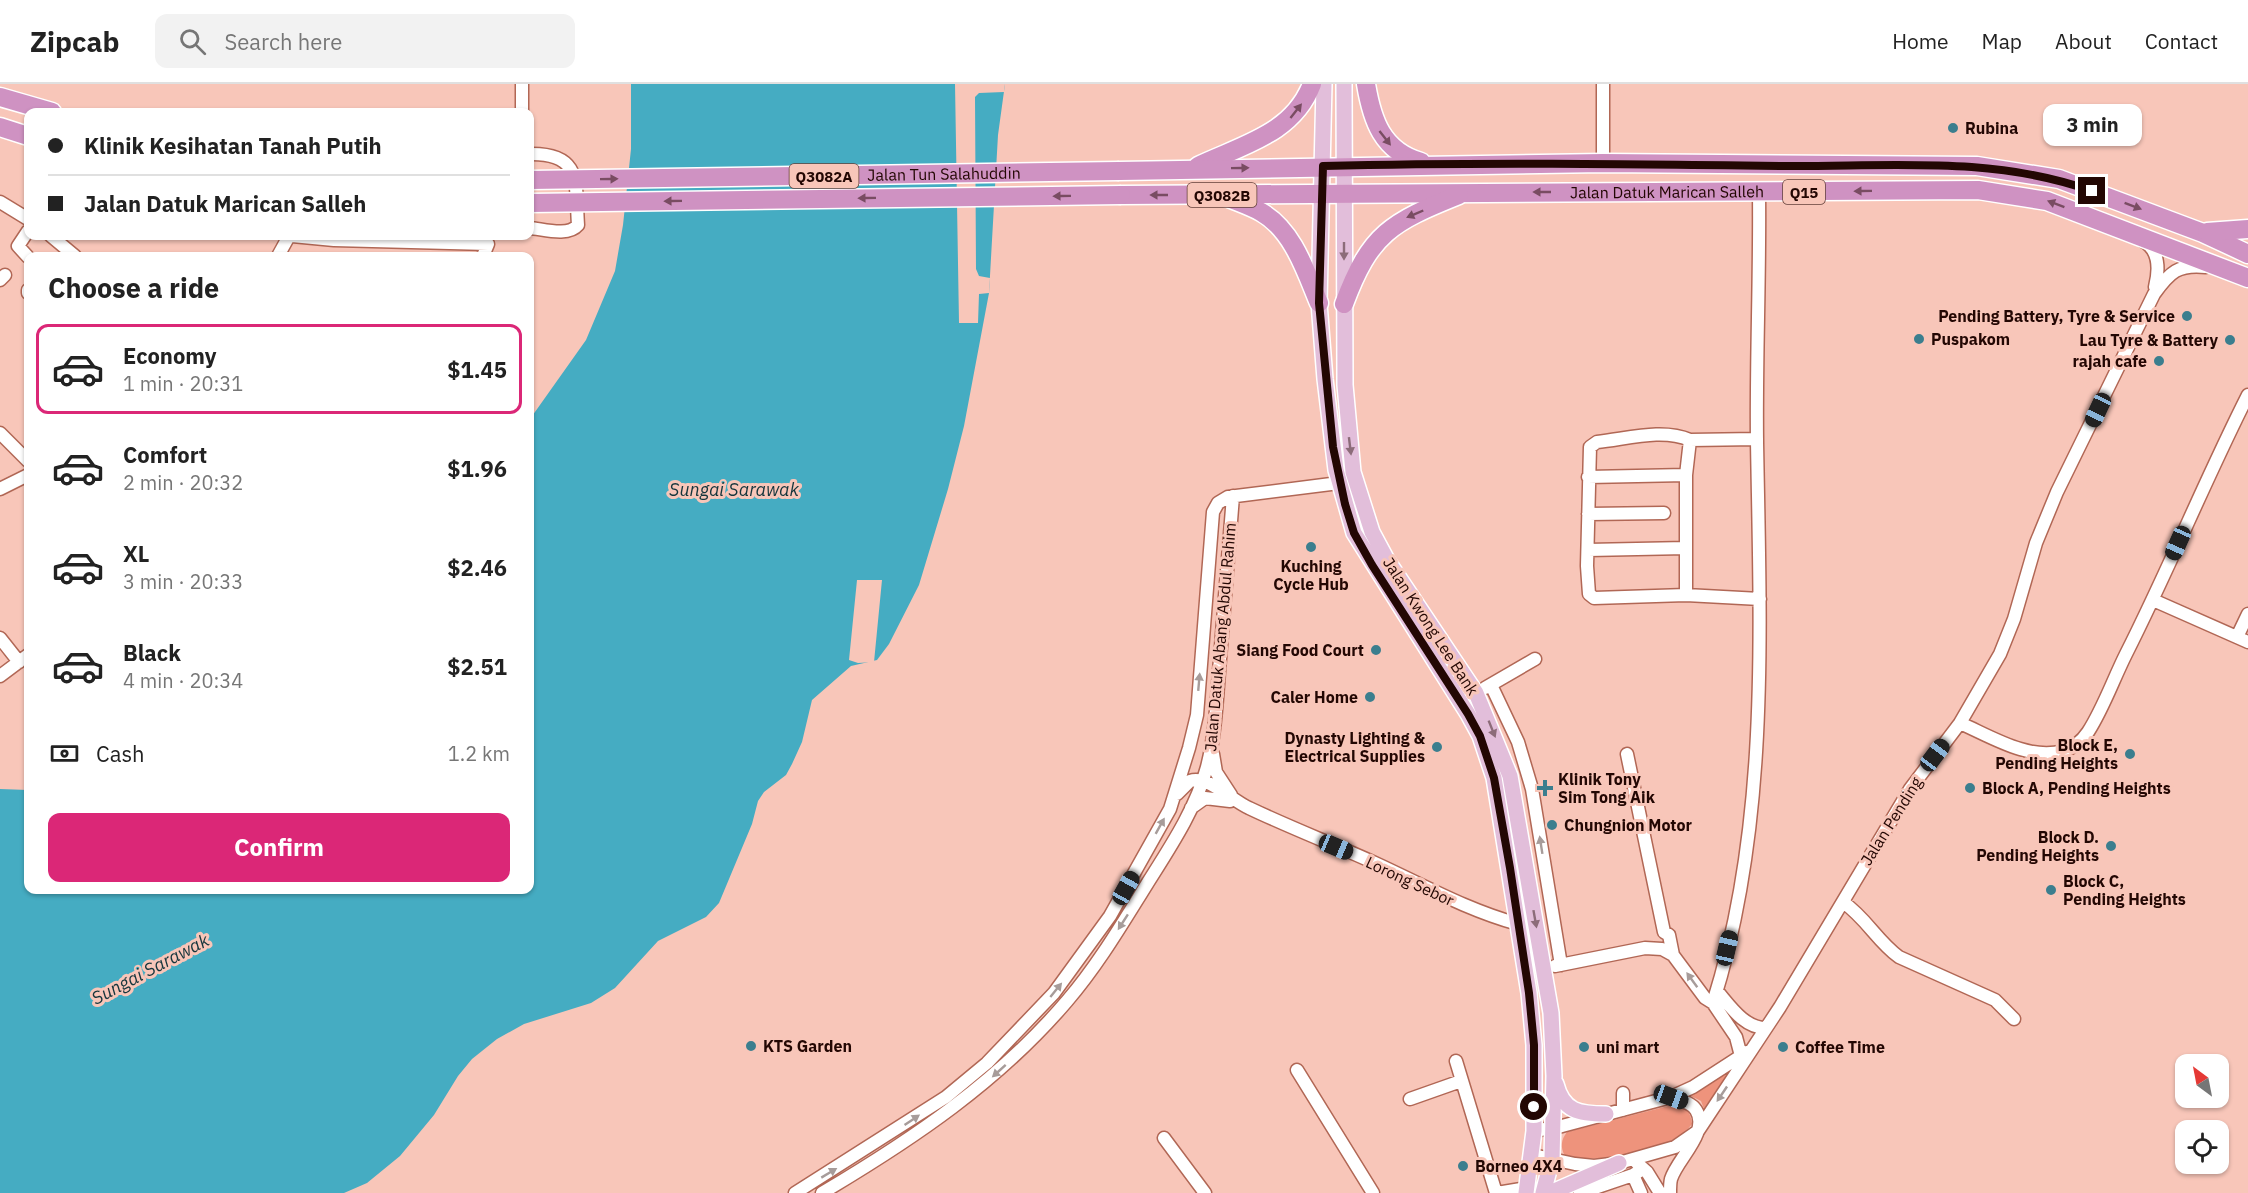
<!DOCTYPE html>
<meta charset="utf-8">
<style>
body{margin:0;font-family:"IBM Plex Sans",sans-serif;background:#f2f2f2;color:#222;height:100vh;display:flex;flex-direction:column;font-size:22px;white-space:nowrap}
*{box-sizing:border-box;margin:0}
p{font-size:20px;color:#767676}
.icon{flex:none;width:33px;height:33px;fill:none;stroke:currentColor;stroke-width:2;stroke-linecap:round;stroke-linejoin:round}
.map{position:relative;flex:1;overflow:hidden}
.side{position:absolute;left:24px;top:168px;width:510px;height:642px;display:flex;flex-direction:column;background:#fff;border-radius:12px;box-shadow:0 2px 4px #0004}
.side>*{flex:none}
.top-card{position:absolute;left:24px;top:24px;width:510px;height:132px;border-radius:12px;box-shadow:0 2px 4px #0004;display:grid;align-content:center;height:132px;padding:0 24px;background:#fff}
.needle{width:39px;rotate:328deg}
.buttons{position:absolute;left:2175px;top:970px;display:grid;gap:12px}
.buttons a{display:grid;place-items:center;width:54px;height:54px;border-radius:12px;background:#fff;box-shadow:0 2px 4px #0004;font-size:30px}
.end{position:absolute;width:27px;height:27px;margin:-14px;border:8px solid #230703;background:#fff;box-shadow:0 0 0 3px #fff}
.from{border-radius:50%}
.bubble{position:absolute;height:42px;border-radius:12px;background:#fff;box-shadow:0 2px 4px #0004;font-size:20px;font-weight:700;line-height:42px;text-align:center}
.car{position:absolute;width:18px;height:36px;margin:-18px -9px;border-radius:8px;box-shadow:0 0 4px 2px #0007;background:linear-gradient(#222 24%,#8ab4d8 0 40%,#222 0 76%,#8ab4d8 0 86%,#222 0)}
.top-card b{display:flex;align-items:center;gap:21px;height:57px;font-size:22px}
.top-card b+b{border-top:2px solid #e0e0e0}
.top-card i{width:15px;height:15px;background:#222}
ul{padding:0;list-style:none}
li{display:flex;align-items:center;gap:18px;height:90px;margin:0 12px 9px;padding:0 12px;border:3px solid transparent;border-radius:12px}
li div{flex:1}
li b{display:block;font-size:22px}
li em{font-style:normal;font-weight:700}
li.on{border-color:#db2777}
li>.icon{width:54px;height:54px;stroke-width:1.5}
h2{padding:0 24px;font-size:27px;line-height:72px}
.pay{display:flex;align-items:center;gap:15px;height:66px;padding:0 24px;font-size:22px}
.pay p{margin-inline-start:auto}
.button{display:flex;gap:12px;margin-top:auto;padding:12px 24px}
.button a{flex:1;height:69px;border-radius:12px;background:#db2777;color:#fff;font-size:24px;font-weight:700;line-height:69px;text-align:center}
header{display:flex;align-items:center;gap:36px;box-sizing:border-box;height:84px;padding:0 30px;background:#fff;border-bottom:2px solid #e0e0e0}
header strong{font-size:28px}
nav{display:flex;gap:33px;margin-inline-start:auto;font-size:21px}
.search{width:420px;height:54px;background:#f2f2f2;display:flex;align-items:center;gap:15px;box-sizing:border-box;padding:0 21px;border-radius:12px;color:#767676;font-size:22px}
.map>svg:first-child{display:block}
.green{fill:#ee937c}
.water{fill:#45acc2}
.pier{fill:#f8c6b9}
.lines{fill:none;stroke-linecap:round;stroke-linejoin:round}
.minor-casing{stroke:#b16755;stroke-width:15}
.major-casing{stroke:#fff;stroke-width:18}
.highway-casing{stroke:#fff;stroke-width:21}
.minor{stroke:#fff;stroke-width:12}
.major{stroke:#e2beda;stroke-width:15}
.highway{stroke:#cf92c2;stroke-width:18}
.highway-bridge-casing{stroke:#fff;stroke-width:21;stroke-linecap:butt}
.highway-bridge{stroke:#cf92c2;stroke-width:18}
.oneway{fill:#794c62}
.oneway2{fill:#8c6c79}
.oneway3{fill:#a79c9a}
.route{stroke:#230703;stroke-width:8}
.poi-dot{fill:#3b7e8e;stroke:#f8c6b9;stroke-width:2}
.labels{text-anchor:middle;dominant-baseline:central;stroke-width:6;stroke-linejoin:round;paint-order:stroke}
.shield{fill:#f8c6b9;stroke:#63403a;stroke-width:1.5}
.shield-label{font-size:15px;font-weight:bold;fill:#230703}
.poi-label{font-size:16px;font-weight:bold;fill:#230703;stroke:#f8c6b9;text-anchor:start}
.street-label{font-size:16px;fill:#230703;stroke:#f8c6b9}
.water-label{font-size:18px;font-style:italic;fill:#15353c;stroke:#f8c6b9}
</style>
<header>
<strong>Zipcab</strong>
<div class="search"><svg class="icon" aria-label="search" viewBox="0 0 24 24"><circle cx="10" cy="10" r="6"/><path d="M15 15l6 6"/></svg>Search here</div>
<nav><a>Home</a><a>Map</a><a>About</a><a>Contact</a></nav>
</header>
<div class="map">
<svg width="2248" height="1109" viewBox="0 0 2248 1109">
<rect width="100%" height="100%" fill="#f8c6b9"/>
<path class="green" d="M1734 983 1704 1025 1701 1017 1691 1012Z
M1676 1020C1687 1024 1691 1029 1692 1040 1670 1069 1600 1080 1565 1072 1560 1063 1561 1056 1567 1048Z"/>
<path class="water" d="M631 0H1005L998 51 989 209 964 342 948 405 919 501 889 560 877 576 851 582 812 616 802 658 792 680 786 691 764 708 758 717 752 740 719 819 706 833 658 857 615 904 591 919 524 940 497 955 472 975 458 992 434 1031 400 1072 367 1099 344 1109H0V705L28 706V806H530V335L586 256 615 187 623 141 631 65Z"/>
<path class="pier" d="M955 0H1005L1004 8 979 9 975 13 976 185 979 192 990 194 989 209 979 210 978 239H959Z
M857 496H882L874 578 858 579 849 576Z"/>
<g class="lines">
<g class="minor-casing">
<path id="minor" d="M522 0V28
M530 70C583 69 575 100 578 141 568 153 543 145 530 144
M1603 79V0
M0 118 28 135
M28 147 18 162 28 173
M51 152 75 172
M292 152 334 156
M332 152 334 156 488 160 483 172
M2143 157C2160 166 2159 187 2155 203
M278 172 289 152
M0 196 5 191
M28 206V209
M0 349 28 377
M1690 356C1662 344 1627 355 1597 358L1590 363 1587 482 1589 510 1594 514 1686 511 1760 515
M1588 393 1686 391
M0 405 28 391
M1588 430 1664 429
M1588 466 1686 464
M1686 511V391L1690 356 1757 355
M2153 516 2248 558
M2237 553 2248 530
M0 554 19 578
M0 592 28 571
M1491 601 1518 658 1532 705 1561 881
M1485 604 1535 575
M1960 639C1990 652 2029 677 2063 667 2073 664 2082 657 2088 648 2103 625 2113 596 2126 570 2169 485 2205 396 2248 311
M1213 670 1216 688 1231 711
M1627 670 1664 848 1669 851 1673 871 1705 914 1713 919
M1177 710 1190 697C1209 691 1232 717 1249 724 1291 744 1333 760 1375 779 1423 801 1467 826 1518 840
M1191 724 1205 714 1230 717
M1843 818C1867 835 1877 857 1899 873L1995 916 2014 935
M1555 882 1645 864 1662 865 1673 871
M1717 907C1730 922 1744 944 1766 944
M1741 972 1736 953 1713 919C1770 738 1760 544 1757 357 1756 275 1760 192 1759 109
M1456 977 1496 1109
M1297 986 1373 1109
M1623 1009V1026
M1410 1015 1461 997
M1534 1047 1562 1042 1671 1013 1693 1003 1747 968
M1164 1054 1205 1109
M1533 1071 1575 1080 1594 1082 1619 1079 1675 1063 1698 1047 1780 923 1910 705 1960 639 2000 570 2014 535 2036 459 2057 408 2154 210C2170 188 2178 180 2206 183
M1637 1079 1647 1088 1660 1109
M1633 1091 1641 1109
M795 1109 946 1013 987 979 1054 909 1110 832 1170 725 1189 664 1197 631 1213 428 1218 419 1228 413 1339 399
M822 1109C913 1055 998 998 1067 917 1098 881 1122 840 1147 800 1169 765 1196 725 1207 683 1216 648 1217 611 1220 575 1224 521 1229 466 1233 412
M1497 1109 1527 1104
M1580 1109 1633 1091 1643 1085
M1670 1109C1670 1105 1670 1099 1671 1095 1677 1075 1710 1048 1696 1026 1691 1018 1679 1016 1671 1013"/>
</g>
<g class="major-casing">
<path id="major" d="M1324 0 1319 219 1325 295 1336 386 1354 449 1468 630 1480 652 1494 694 1529 909 1534 961V1047L1526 1109
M1344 0 1345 301 1353 388 1372 448 1387 476 1476 609 1510 692 1551 929 1554 992 1552 1075 1543 1109
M1556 1000C1563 1028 1580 1030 1606 1030
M1550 1109 1619 1079"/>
</g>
<g class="highway-casing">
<g id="highway">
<path d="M1366 0C1372 36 1382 67 1421 78"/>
<path d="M0 13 52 28"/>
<path d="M0 43 28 52"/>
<path d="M1198 82C1242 61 1293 50 1312 0"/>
<path d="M1119 87 1603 79 1977 82 2059 95 2203 149 2248 170"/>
<path id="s1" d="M1121 111 1978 106 2047 117 2248 194"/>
<path d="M1226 113C1238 118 1250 122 1261 128 1293 146 1306 188 1319 219"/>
<path d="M2207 148 2248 145"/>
<path d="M1344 220C1370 149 1392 138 1459 111"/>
</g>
</g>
<use href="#minor" class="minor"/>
<use href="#major" class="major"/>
<use href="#highway" class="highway"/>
<g class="highway-bridge-casing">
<g id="highway-bridge">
<path id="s2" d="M530 96 1119 87"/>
<path d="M530 119 1121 111"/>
</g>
</g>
<use href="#highway-bridge" class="highway-bridge"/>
</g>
<defs><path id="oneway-solid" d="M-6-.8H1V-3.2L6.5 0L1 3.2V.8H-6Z" transform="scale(1.5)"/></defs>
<g class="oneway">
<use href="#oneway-solid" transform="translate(1296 27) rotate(-52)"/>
<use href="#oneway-solid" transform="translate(1385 54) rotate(52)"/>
<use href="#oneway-solid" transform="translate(1240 84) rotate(-1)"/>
<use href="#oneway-solid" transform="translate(609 95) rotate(-1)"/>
<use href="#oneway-solid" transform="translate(1863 107) rotate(179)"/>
<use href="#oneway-solid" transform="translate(1542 108) rotate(-180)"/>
<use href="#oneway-solid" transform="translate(1159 111) rotate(-180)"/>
<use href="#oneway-solid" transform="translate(1062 112) rotate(179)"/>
<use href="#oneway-solid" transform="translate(867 114) rotate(179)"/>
<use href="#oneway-solid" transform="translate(673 117) rotate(179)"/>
<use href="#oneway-solid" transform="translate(2056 120) rotate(-159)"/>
<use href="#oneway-solid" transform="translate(2133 122) rotate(21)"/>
<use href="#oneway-solid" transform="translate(1415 130) rotate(157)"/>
</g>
<g class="oneway2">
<use href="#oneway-solid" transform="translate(1344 167) rotate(90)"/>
<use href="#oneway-solid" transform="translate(1350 362) rotate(83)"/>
<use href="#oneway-solid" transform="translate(1492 645) rotate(68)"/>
<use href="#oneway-solid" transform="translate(1535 835) rotate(80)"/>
</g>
<g class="oneway3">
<use href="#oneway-solid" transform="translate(1199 598) rotate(-85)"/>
<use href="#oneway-solid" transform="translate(1160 742) rotate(-61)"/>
<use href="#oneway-solid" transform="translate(1541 761) rotate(-99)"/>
<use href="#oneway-solid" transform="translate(1123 838) rotate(123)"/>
<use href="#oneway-solid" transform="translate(1692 896) rotate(-126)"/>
<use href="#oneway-solid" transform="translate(1056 906) rotate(-51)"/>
<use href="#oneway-solid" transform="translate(999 987) rotate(138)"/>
<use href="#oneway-solid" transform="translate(1722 1010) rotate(124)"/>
<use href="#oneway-solid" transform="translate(912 1036) rotate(-34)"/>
<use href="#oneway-solid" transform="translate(829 1089) rotate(-31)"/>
</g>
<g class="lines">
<path class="route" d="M1534 1023V961L1529 909 1510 784 1494 694 1480 652 1468 630 1372 481 1354 449 1345 420 1333 363 1319 219 1323 82C1476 78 1629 80 1782 82 1886 83 1992 71 2092 107"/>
</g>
<g class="poi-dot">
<circle cx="1953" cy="44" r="6"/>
<circle cx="2187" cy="232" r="6"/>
<circle cx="1919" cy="255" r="6"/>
<circle cx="2230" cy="256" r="6"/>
<circle cx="2159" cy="277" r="6"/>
<circle cx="1311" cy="463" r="6"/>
<circle cx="1376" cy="566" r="6"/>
<circle cx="1370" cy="613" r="6"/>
<circle cx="1437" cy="663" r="6"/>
<circle cx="2130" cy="670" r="6"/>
<path d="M1542 695h6v6h6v6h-6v6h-6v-6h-6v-6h6z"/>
<circle cx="1970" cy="704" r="6"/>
<circle cx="1552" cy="741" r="6"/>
<circle cx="2111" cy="762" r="6"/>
<circle cx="2051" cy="806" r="6"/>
<circle cx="751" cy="962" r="6"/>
<circle cx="1584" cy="963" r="6"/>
<circle cx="1783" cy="963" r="6"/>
<circle cx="1463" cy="1082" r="6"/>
</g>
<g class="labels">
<g class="shield">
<rect x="789.5" y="80" width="69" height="24" rx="4.5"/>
<rect x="1783" y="96" width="42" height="24" rx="4.5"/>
<rect x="1187.5" y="99" width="69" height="24" rx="4.5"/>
</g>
<g class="shield-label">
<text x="824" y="92">Q3082A</text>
<text x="1804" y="108">Q15</text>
<text x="1222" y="111">Q3082B</text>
</g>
<g class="poi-label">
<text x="1965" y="44">Rubina</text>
<text x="2175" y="232" text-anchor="end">Pending Battery, Tyre &amp; Service</text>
<text x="1931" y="255">Puspakom</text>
<text x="2218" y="256" text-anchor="end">Lau Tyre &amp; Battery</text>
<text x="2147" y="277" text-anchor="end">rajah cafe</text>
<text x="1311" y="482" text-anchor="middle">Kuching<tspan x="1311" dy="18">Cycle Hub</tspan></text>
<text x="1364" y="566" text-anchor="end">Siang Food Court</text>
<text x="1358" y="613" text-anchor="end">Caler Home</text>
<text x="1425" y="654" text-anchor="end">Dynasty Lighting &amp;<tspan x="1425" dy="18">Electrical Supplies</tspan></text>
<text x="2118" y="661" text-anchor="end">Block E,<tspan x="2118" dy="18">Pending Heights</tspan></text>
<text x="1558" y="695">Klinik Tony<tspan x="1558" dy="18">Sim Tong Aik</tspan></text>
<text x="1982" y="704">Block A, Pending Heights</text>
<text x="1564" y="741">Chungnion Motor</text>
<text x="2099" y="753" text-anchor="end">Block D.<tspan x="2099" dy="18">Pending Heights</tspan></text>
<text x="2063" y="797">Block C,<tspan x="2063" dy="18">Pending Heights</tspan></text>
<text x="763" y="962">KTS Garden</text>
<text x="1596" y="963">uni mart</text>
<text x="1795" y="963">Coffee Time</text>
<text x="1475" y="1082">Borneo 4X4</text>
</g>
<g class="street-label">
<text stroke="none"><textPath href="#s2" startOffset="414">Jalan Tun Salahuddin</textPath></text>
<text stroke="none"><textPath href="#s1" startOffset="546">Jalan Datuk Marican Salleh</textPath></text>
<text transform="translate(1431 542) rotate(57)">Jalan Kwong Lee Bank</text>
<text transform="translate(1220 553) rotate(-85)">Jalan Datuk Abang Abdul Rahim</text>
<text transform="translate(1891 737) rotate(-58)">Jalan Pending</text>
<text transform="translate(1410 797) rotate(25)">Lorong Sebor</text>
</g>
<g class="water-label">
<text x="734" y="405">Sungai Sarawak</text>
<text transform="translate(150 885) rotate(-28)">Sungai Sarawak</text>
</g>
</g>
</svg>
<div class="buttons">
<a><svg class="needle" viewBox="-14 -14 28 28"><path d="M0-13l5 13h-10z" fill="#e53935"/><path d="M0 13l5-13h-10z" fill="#767676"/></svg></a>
<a><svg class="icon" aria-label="locate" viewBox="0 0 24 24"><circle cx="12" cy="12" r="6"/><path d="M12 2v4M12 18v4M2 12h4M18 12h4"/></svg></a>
</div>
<i class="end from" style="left:1534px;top:1023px"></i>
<i class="end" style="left:2092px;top:107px"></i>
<div class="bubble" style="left:2043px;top:20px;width:99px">3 min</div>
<i class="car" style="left:2098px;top:326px;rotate:205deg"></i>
<i class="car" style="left:2178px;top:459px;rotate:204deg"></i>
<i class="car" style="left:1935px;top:671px;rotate:37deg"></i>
<i class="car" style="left:1336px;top:763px;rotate:113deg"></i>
<i class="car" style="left:1126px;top:804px;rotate:29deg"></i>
<i class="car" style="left:1727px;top:864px;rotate:13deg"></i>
<i class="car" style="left:1671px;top:1013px;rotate:110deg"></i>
<div class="top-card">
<b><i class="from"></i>Klinik Kesihatan Tanah Putih</b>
<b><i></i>Jalan Datuk Marican Salleh</b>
</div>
<section class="side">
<h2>Choose a ride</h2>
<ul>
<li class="on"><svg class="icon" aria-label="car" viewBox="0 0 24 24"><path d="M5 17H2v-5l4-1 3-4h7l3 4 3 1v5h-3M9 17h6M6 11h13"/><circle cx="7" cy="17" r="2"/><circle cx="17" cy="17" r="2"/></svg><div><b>Economy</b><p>1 min · 20:31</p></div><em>$1.45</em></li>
<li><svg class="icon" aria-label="car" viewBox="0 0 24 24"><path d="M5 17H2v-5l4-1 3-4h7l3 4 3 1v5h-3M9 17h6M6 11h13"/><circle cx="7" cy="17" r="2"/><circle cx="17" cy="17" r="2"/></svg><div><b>Comfort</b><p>2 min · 20:32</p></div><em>$1.96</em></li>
<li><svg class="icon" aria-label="car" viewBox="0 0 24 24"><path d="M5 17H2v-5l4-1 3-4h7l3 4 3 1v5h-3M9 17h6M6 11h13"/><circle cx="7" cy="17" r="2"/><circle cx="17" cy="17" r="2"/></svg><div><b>XL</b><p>3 min · 20:33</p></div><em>$2.46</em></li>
<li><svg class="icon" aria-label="car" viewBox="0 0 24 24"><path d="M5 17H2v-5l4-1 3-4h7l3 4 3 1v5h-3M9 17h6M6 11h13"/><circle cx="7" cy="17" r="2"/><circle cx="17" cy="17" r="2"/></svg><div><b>Black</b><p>4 min · 20:34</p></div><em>$2.51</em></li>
</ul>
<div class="pay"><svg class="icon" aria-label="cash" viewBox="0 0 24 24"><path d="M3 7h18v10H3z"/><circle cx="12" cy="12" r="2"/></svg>Cash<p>1.2 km</p></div>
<div class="button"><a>Confirm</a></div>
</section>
</div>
